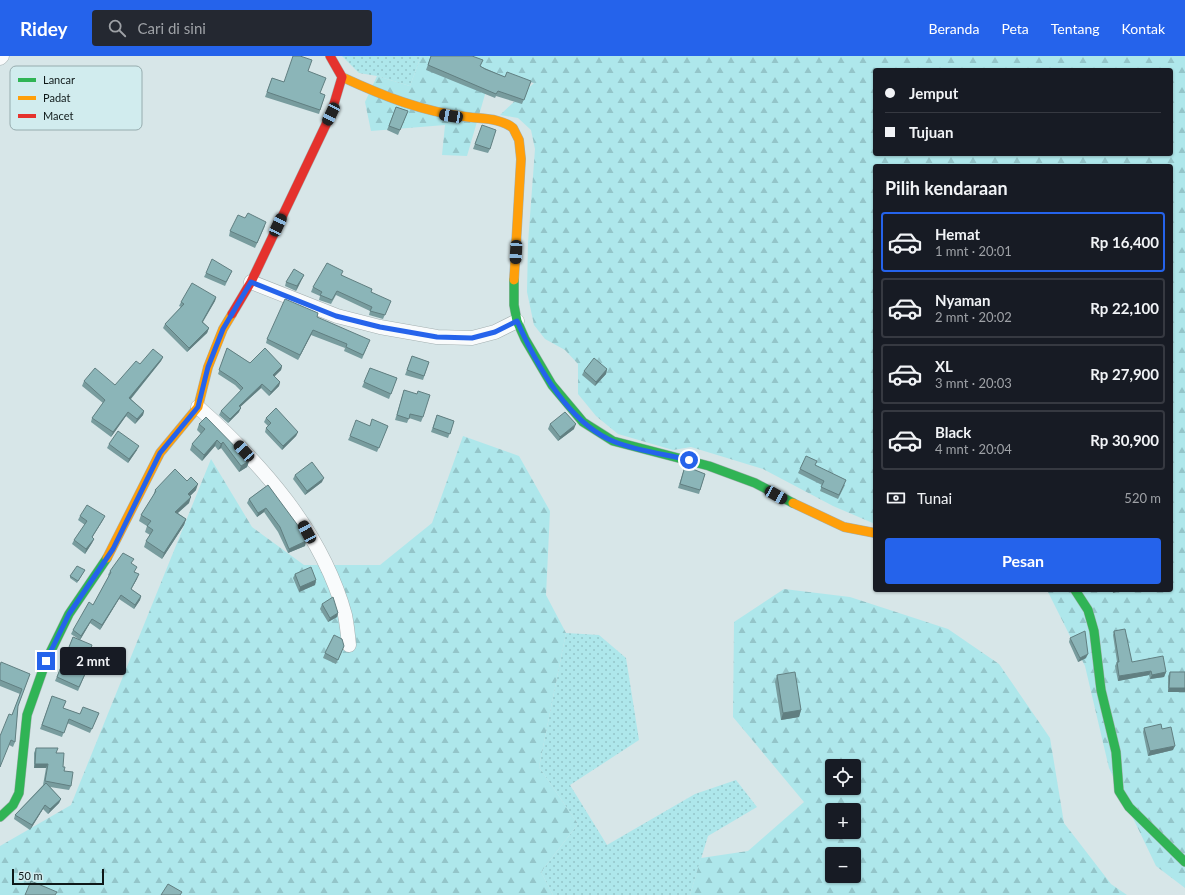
<!DOCTYPE html>
<html lang="id">
<meta charset="utf-8">
<style>
body{margin:0;font-family:Lato,sans-serif;background:#242831;color:#f1f3f6;height:100vh;display:flex;flex-direction:column;font-size:15px;white-space:nowrap}
*{box-sizing:border-box;margin:0}
p{font-size:13px;color:#9ea1a6}
.icon{flex:none;width:22px;height:22px;fill:none;stroke:currentColor;stroke-width:2;stroke-linecap:round;stroke-linejoin:round}
.map{position:relative;flex:1;overflow:hidden}
.side{position:absolute;left:873px;top:108px;width:300px;height:428px;display:flex;flex-direction:column;background:#171b24;border-radius:4px;box-shadow:0 1px 3px #0004}
.side>*{flex:none}
.top-card{position:absolute;left:873px;top:12px;width:300px;height:88px;border-radius:4px;box-shadow:0 1px 3px #0004;display:grid;align-content:center;height:88px;padding:0 12px;background:#171b24}
.buttons{position:absolute;left:825px;top:703px;display:grid;gap:8px}
.buttons a{display:grid;place-items:center;width:36px;height:36px;border-radius:4px;background:#171b24;box-shadow:0 1px 3px #0004;font-size:20px}
.scale{position:absolute;left:12px;bottom:10px;width:92px;box-sizing:border-box;padding-left:4px;border:2px solid #0e1818;border-top:0;font-size:11px;line-height:14px;white-space:nowrap;color:#0e1818;-webkit-text-stroke:3px #d1ecee;paint-order:stroke}
.end{position:absolute;width:18px;height:18px;margin:-9px;border:5px solid #2563eb;background:#fff;box-shadow:0 0 0 2px #fff}
.from{border-radius:50%}
.bubble{position:absolute;height:28px;border-radius:4px;background:#171b24;box-shadow:0 1px 3px #0004;font-size:13px;font-weight:700;line-height:28px;text-align:center}
.car{position:absolute;width:12px;height:24px;margin:-12px -6px;border-radius:5px;box-shadow:0 0 3px 1px #0007;background:linear-gradient(#222 24%,#8ab4d8 0 40%,#222 0 76%,#8ab4d8 0 86%,#222 0)}
.top-card b{display:flex;align-items:center;gap:14px;height:38px;font-size:15px}
.top-card b+b{border-top:1px solid #363941}
.top-card i{width:10px;height:10px;background:#f1f3f6}
ul{padding:0;list-style:none}
li{display:flex;align-items:center;gap:12px;height:60px;margin:0 8px 6px;padding:0 4px;border:2px solid #363941;border-radius:4px}
li div{flex:1}
li b{display:block;font-size:15px}
li em{font-style:normal;font-weight:700}
li.current{border-color:#2563eb}
li>.icon{width:36px;height:36px;stroke-width:1.5}
h2{padding:0 12px;font-size:18px;line-height:48px}
.pay{display:flex;align-items:center;gap:10px;height:44px;padding:0 12px;font-size:15px}
.pay p{margin-inline-start:auto}
.cta{display:flex;gap:8px;margin-top:auto;padding:8px 12px}
.cta a{flex:1;height:46px;border-radius:4px;background:#2563eb;color:#fff;font-size:16px;font-weight:700;line-height:46px;text-align:center}
header{display:flex;align-items:center;gap:24px;box-sizing:border-box;height:56px;padding:0 20px;background:#2563eb;color:#fff}
header strong{font-size:19px}
nav{display:flex;gap:22px;margin-inline-start:auto;font-size:14px}
.search{width:280px;height:36px;background:#242831;display:flex;align-items:center;gap:10px;box-sizing:border-box;padding:0 14px;border-radius:4px;color:#9ea1a6;font-size:15px}
.map>svg:first-child{display:block}
.grass{fill:url(#grass-dots)}
.forest{fill:url(#forest-firs);fill-rule:evenodd}
.lines{fill:none;stroke-linecap:round;stroke-linejoin:round}
.street-casing{stroke:#a4b0b1;stroke-width:15}
.fast-casing{stroke:#a4b0b1;stroke-width:10}
.slow-casing{stroke:#a4b0b1;stroke-width:10}
.jam-casing{stroke:#a4b0b1;stroke-width:10}
.street{stroke:#f9fbfc;stroke-width:14}
.fast{stroke:#30b455;stroke-width:9}
.slow{stroke:#ff9f0a;stroke-width:9}
.jam{stroke:#e5322d;stroke-width:9}
.wall{fill:#789c9e}
.shaded-wall{fill:#617f81}
.building{fill:#8bb5b8;stroke:#617f81}
.route{stroke:#2563eb;stroke-width:5}
.key{fill:#d1ecee;stroke:#96acae;stroke-width:1}
.key-label{font-size:11px;fill:#0e1818}
</style>
<header>
<strong>Ridey</strong>
<div class="search"><svg class="icon" aria-label="search" viewBox="0 0 24 24"><circle cx="10" cy="10" r="6"/><path d="M15 15l6 6"/></svg>Cari di sini</div>
<nav><a>Beranda</a><a>Peta</a><a>Tentang</a><a>Kontak</a></nav>
</header>
<div class="map">
<svg width="1185" height="839" viewBox="0 0 1185 839">
<defs>
<pattern id="grass-dots" width="8" height="8" patternUnits="userSpaceOnUse"><rect width="8" height="8" fill="#aee7eb"/><path d="M2 2h.1M6 6h.1" fill="none" stroke="#94c5c9" stroke-width="1.8" stroke-linecap="round"/></pattern>
<pattern id="forest-firs" width="22" height="20" patternUnits="userSpaceOnUse"><rect width="22" height="20" fill="#aee7eb"/><path d="M5 1l3.5 6h-7zM16 11l3.5 6h-7z" fill="#94c5c9"/></pattern>
</defs>
<rect width="100%" height="100%" fill="#d7e6e8"/>
<path class="grass" d="M342 0H421L410 30 377 20 359 17Z
M566 577 599 579 626 602 639 684 570 729 607 789 695 738 736 724 757 751 708 780 690 839H553L541 816 578 768 539 711Z"/>
<path class="forest" d="M421 0H1185V832L1156 810 1109 712 1085 610 1047 534H1171V110H875V468L833 450 763 413 691 391 673 394 618 378 596 360 578 338V308L565 294 545 283 534 269 527 236 528 187 535 93 531 74 518 62 500 59 534 27 491 18 467 100 442 99 445 69 371 75 365 46 377 20 410 30ZM875 14H1171V98H875Z
M463 380 519 400 550 455 546 539 566 577 539 711 578 768 541 816 553 839H0V790L71 749 211 403 252 471 304 509H380L432 467Z
M784 533 850 541 948 573 999 608 1050 682 1064 767 1111 828 1127 839H690L701 802 748 795 804 746 733 661 734 566ZM832 710H854V732H832ZM832 754H854V776H832ZM832 798H854V820H832Z"/>
<g class="lines">
<g class="street-casing">
<path id="street" d="M0 2 2 0
M251 226 337 260 380 271 437 281 472 282 495 276 517 265
M198 351C261 407 322 475 345 559 347 569 348 579 349 589"/>
</g>
<g class="fast-casing">
<path id="fast" d="M514 224V249L517 265 525 283 552 329 583 366 613 385 709 410 755 427 793 447
M1075 534 1088 554 1094 575 1101 634 1116 696 1119 735 1129 751 1185 806
M0 761 13 749 19 737 27 659 46 605 69 558 107 502"/>
</g>
<g class="slow-casing">
<path id="slow" d="M342 21C383 40 423 56 468 61 482 63 501 62 513 72L519 84 521 103 514 224
M793 447 844 471 875 477
M107 502 160 397 198 351 208 311 223 273 232 258"/>
</g>
<g class="jam-casing">
<path id="jam" d="M232 258 251 226 331 58 342 21 330 0"/>
</g>
<use href="#street" class="street"/>
<use href="#fast" class="fast"/>
<use href="#slow" class="slow"/>
<use href="#jam" class="jam"/>
</g>
<path class="wall" d="M431 0 480 10 505 21 531 25 522 48 496 40 495 42 426 14Z
M308 15 320 37 325 39 319 58 265 41 272 22 284 26Z
M396 51 408 55 398 79 387 74Z
M482 69 490 93 488 97 473 93Z
M265 170 255 192 229 180 230 175Z
M232 215 225 230 204 221 206 217Z
M304 219 296 235 285 230 286 226Z
M342 219 371 236 389 249 383 263 369 259 370 255 336 239 331 248 319 244 320 240 311 236 313 231Z
M216 241 215 245 203 266 209 272 207 277 187 296 163 272 165 268 181 251 179 250 181 246Z
M318 257 317 261 368 289 362 303 344 295 345 292 311 279 298 304 266 287 267 283Z
M227 292 250 307 282 310 281 314 274 320 280 326 279 330 269 340 261 332 240 351 239 356 228 367 219 359 221 355 241 335 235 329 218 318Z
M412 300 429 306 423 324 405 319Z
M163 301 161 305 131 343 144 355 143 359 135 368 126 360 111 381 91 366 92 362 103 347 82 330 84 325 115 329 140 308Z
M370 312 397 322 389 343 362 331Z
M607 313 606 318 595 330 582 319 584 315Z
M404 334 423 361 421 366 409 362 407 367 395 364Z
M437 359 454 365 448 382 431 376Z
M266 362 298 376 296 380 282 394 265 376 266 372 268 370 264 366Z
M199 368 249 405 247 411 239 416 221 392 218 394 215 390 202 405 190 394 192 388 201 378 197 374Z
M550 368 574 373 558 385 548 373Z
M388 370 377 396 348 384 350 380Z
M109 388 137 394 128 407 107 392Z
M685 410 705 418 699 438 678 432Z
M816 410 845 429 838 443 820 435 822 429 798 417 800 413Z
M295 419 322 426 305 439 293 423Z
M268 429 306 485 305 490 288 497 278 476 264 456 257 461 247 447 249 443Z
M155 434H196L190 440 189 447 178 457 186 463 184 469 162 503 144 491 146 485 150 479 145 476 147 470 139 465 141 459 153 440Z
M80 460 103 464 92 481 94 483 92 487 85 498 72 488 74 484 85 469 78 464Z
M132 508 137 523 131 533 141 540 140 544 134 553 119 543 100 574 90 567 80 584 91 592 94 598 78 635 55 625 73 581 80 584 71 578 73 574 93 549 109 520 108 519 110 515Z
M85 514 77 527 70 522V520Z
M295 518 316 524 315 529 299 536 293 522Z
M322 548 338 557 337 561 328 566 320 553Z
M1114 575 1132 606 1166 616 1164 621 1150 623 1149 619 1118 625 1115 610 1117 606 1113 579Z
M1070 582 1086 602 1078 606 1069 586Z
M344 590 336 608 323 602 325 597Z
M0 610 30 618 18 650 15 686 13 691 9 689 12 659 20 638 0 630Z
M1170 616H1185V636H1168V620Z
M777 619 801 654 799 661 781 664 775 626Z
M52 640 63 652 80 658 99 657 90 677 67 667 62 681 40 673Z
M1144 672 1162 673 1173 694 1148 700 1143 676Z
M36 692 56 697 63 711 71 730 69 734 50 731 61 743 59 747 48 758 43 753 30 774 14 763 15 759 43 729 46 712H34V697Z"/>
<path class="shaded-wall" d="M304 219 296 235 297 230Z
M216 241 215 245 200 270 202 266Z
M209 272 207 277 187 296 189 292Z
M313 274 311 279 298 304 300 299Z
M163 301 161 305 128 346 129 342Z
M282 310 281 314 272 323 273 319Z
M607 313 606 318 595 330 596 326Z
M280 326 279 330 269 340 271 336Z
M262 328 261 332 237 354 239 350Z
M241 352 239 356 228 367 230 363Z
M144 355 143 359 135 368 137 363Z
M128 356 126 360 111 381 113 376Z
M576 368 574 373 558 385 560 381Z
M298 376 296 380 282 394 283 390Z
M217 384 215 390 202 405 204 399Z
M223 386 221 392 218 394 221 388Z
M139 390 137 394 128 407 129 403Z
M249 405 247 411 239 416 241 410Z
M324 422 322 426 305 439 307 435Z
M198 428 196 434 186 444 188 438Z
M191 441 189 447 173 461 175 456Z
M266 452 264 456 257 461 258 457Z
M105 460 103 464 90 485 92 481Z
M186 463 184 469 162 503 164 497Z
M94 483 92 487 85 498 86 493Z
M306 485 305 490 288 497 289 493Z
M139 518 137 523 129 537 131 533Z
M316 524 315 529 299 536 300 531Z
M1114 534H1122L1113 537Z
M121 539 119 543 100 574 102 569Z
M141 540 140 544 134 553 135 549Z
M338 557 337 561 328 566 330 562Z
M92 563 90 567 80 584 81 580Z
M1088 598 1086 602 1078 606 1080 602Z
M1151 615 1149 619 1118 625 1119 620Z
M1166 616 1164 621 1150 623 1152 619Z
M1169 632H1185V636H1168Z
M801 654 799 661 781 664 783 657Z
M1175 690 1173 694 1148 700 1150 695Z
M35 708H48L46 712H34Z
M61 743 59 747 48 758 50 753Z
M45 749 43 753 30 774 32 769Z"/>
<path class="building" d="M293 0H300L312 4 308 15 326 22 320 37 325 39 320 54 267 36 272 22 284 26Z
M431 0H472L483 4 480 10 485 13 505 21 507 16 531 25 524 44 498 35 496 38 428 9Z
M396 51 408 55 400 74 389 70Z
M482 69 496 74 490 93 475 88Z
M248 157 266 166 257 187 230 175 238 159 245 162Z
M212 203 232 215 226 226 206 217Z
M327 207 343 215 341 219 372 233 371 236 391 245 385 259 370 255 372 251 337 235 332 244 320 239 322 236 313 231Z
M294 213 304 219 297 230 286 226Z
M192 227 216 241 202 266 209 272 189 292 165 268 184 248 181 246Z
M285 243 318 257 317 261 370 284 363 299 346 291 347 288 313 274 300 299 267 283Z
M227 292 250 307 265 292 282 310 273 319 280 326 271 336 262 328 239 350 241 352 230 363 221 355 243 332 236 325 219 314Z
M153 293 163 301 129 342 144 355 137 363 128 356 113 376 92 362 105 344 84 325 95 312 115 329 136 305 140 308Z
M412 300 429 306 424 320 407 314Z
M594 302 607 313 596 326 584 315Z
M370 312 397 322 391 338 364 326Z
M404 334 417 338 418 335 430 339 423 361 410 358 409 363 397 359Z
M276 352 298 376 283 390 266 372 271 367 266 362Z
M565 356 576 368 560 381 550 368Z
M437 359 454 365 450 378 433 372Z
M206 361 249 405 241 410 223 386 221 388 217 384 204 399 192 388 205 373 199 368Z
M372 363 388 370 379 392 350 380 356 364 370 370Z
M118 375 139 390 129 403 109 388Z
M806 400 817 405 815 409 846 424 839 439 821 431 824 425 800 413Z
M312 406 324 422 307 435 295 419Z
M685 410 705 418 700 434 680 428Z
M175 413 187 425 191 421 198 428 188 438 191 441 175 456 186 463 164 497 146 485 153 474 147 470 151 465 141 459 156 435 155 434Z
M268 429 299 471 306 485 289 493 280 471 266 452 258 457 249 443Z
M87 449 105 460 92 481 94 483 86 493 74 484 87 465 80 460Z
M123 497 134 503 131 507 137 511 134 516 139 518 131 533 141 540 135 549 121 539 102 569 92 563 81 580 73 574 89 546 93 549 111 516 110 515Z
M77 510 85 514 78 525 70 520Z
M311 511 316 524 300 531 295 518Z
M333 541 338 557 330 562 322 548Z
M1125 573 1132 606 1163 600 1166 616 1152 619 1151 615 1119 620 1117 606H1119L1114 575Z
M1085 575 1088 598 1080 602 1070 582Z
M334 579 342 583 344 590 338 604 325 597Z
M73 581 92 589 91 592 96 594 79 631 57 621Z
M1 606 30 618 18 650 15 686 11 684 0 711V680L9 658 12 659 22 633 0 624V610Z
M795 616 801 654 783 657 777 619Z
M1170 616H1185V632H1169Z
M52 640 66 645 63 652 80 658 83 651 99 657 92 673 69 663 64 677 42 669Z
M1161 668 1162 673 1171 671 1175 690 1150 695 1144 672Z
M36 692H58L56 697H64L63 711H65L64 715 73 716 71 730 45 725 48 708H35Z
M46 727 61 743 50 753 45 749 32 769 15 759Z
M31 825 57 836 55 839H25Z
M168 828 182 836 180 839H161Z"/>
<g class="lines">
<path class="route" d="M46 605 69 558 113 493 160 397 198 351 208 311 223 273 251 226 336 260 380 271 437 281 472 282 495 276 517 265C536 308 569 368 615 386 638 395 664 398 689 404"/>
</g>
<rect x="10" y="10" width="132" height="64" rx="6" class="key"/>
<rect x="18" y="22" width="18" height="4" fill="#30b455"/>
<rect x="18" y="40" width="18" height="4" fill="#ff9f0a"/>
<rect x="18" y="58" width="18" height="4" fill="#e5322d"/>
<g class="key-label">
<text x="43" y="28">Lancar</text>
<text x="43" y="46">Padat</text>
<text x="43" y="64">Macet</text>
</g>
</svg>
<div class="buttons">
<a><svg class="icon" aria-label="locate" viewBox="0 0 24 24"><circle cx="12" cy="12" r="6"/><path d="M12 2v4M12 18v4M2 12h4M18 12h4"/></svg></a>
<a>+</a>
<a>−</a>
</div>
<div class="scale">50 m</div>
<i class="end from" style="left:689px;top:404px"></i>
<i class="end" style="left:46px;top:605px"></i>
<div class="bubble" style="left:60px;top:591px;width:66px">2 mnt</div>
<i class="car" style="left:331px;top:58px;rotate:206deg"></i>
<i class="car" style="left:451px;top:60px;rotate:280deg"></i>
<i class="car" style="left:278px;top:169px;rotate:25deg"></i>
<i class="car" style="left:516px;top:196px;rotate:183deg"></i>
<i class="car" style="left:244px;top:395px;rotate:318deg"></i>
<i class="car" style="left:776px;top:439px;rotate:119deg"></i>
<i class="car" style="left:307px;top:476px;rotate:332deg"></i>
<div class="top-card">
<b><i class="from"></i>Jemput</b>
<b><i></i>Tujuan</b>
</div>
<section class="side">
<h2>Pilih kendaraan</h2>
<ul>
<li class="current"><svg class="icon" aria-label="car" viewBox="0 0 24 24"><path d="M5 17H2v-5l4-1 3-4h7l3 4 3 1v5h-3M9 17h6M6 11h13"/><circle cx="7" cy="17" r="2"/><circle cx="17" cy="17" r="2"/></svg><div><b>Hemat</b><p>1 mnt · 20:01</p></div><em>Rp 16,400</em></li>
<li><svg class="icon" aria-label="car" viewBox="0 0 24 24"><path d="M5 17H2v-5l4-1 3-4h7l3 4 3 1v5h-3M9 17h6M6 11h13"/><circle cx="7" cy="17" r="2"/><circle cx="17" cy="17" r="2"/></svg><div><b>Nyaman</b><p>2 mnt · 20:02</p></div><em>Rp 22,100</em></li>
<li><svg class="icon" aria-label="car" viewBox="0 0 24 24"><path d="M5 17H2v-5l4-1 3-4h7l3 4 3 1v5h-3M9 17h6M6 11h13"/><circle cx="7" cy="17" r="2"/><circle cx="17" cy="17" r="2"/></svg><div><b>XL</b><p>3 mnt · 20:03</p></div><em>Rp 27,900</em></li>
<li><svg class="icon" aria-label="car" viewBox="0 0 24 24"><path d="M5 17H2v-5l4-1 3-4h7l3 4 3 1v5h-3M9 17h6M6 11h13"/><circle cx="7" cy="17" r="2"/><circle cx="17" cy="17" r="2"/></svg><div><b>Black</b><p>4 mnt · 20:04</p></div><em>Rp 30,900</em></li>
</ul>
<div class="pay"><svg class="icon" aria-label="cash" viewBox="0 0 24 24"><path d="M3 7h18v10H3z"/><circle cx="12" cy="12" r="2"/></svg>Tunai<p>520 m</p></div>
<div class="cta"><a>Pesan</a></div>
</section>
</div>
